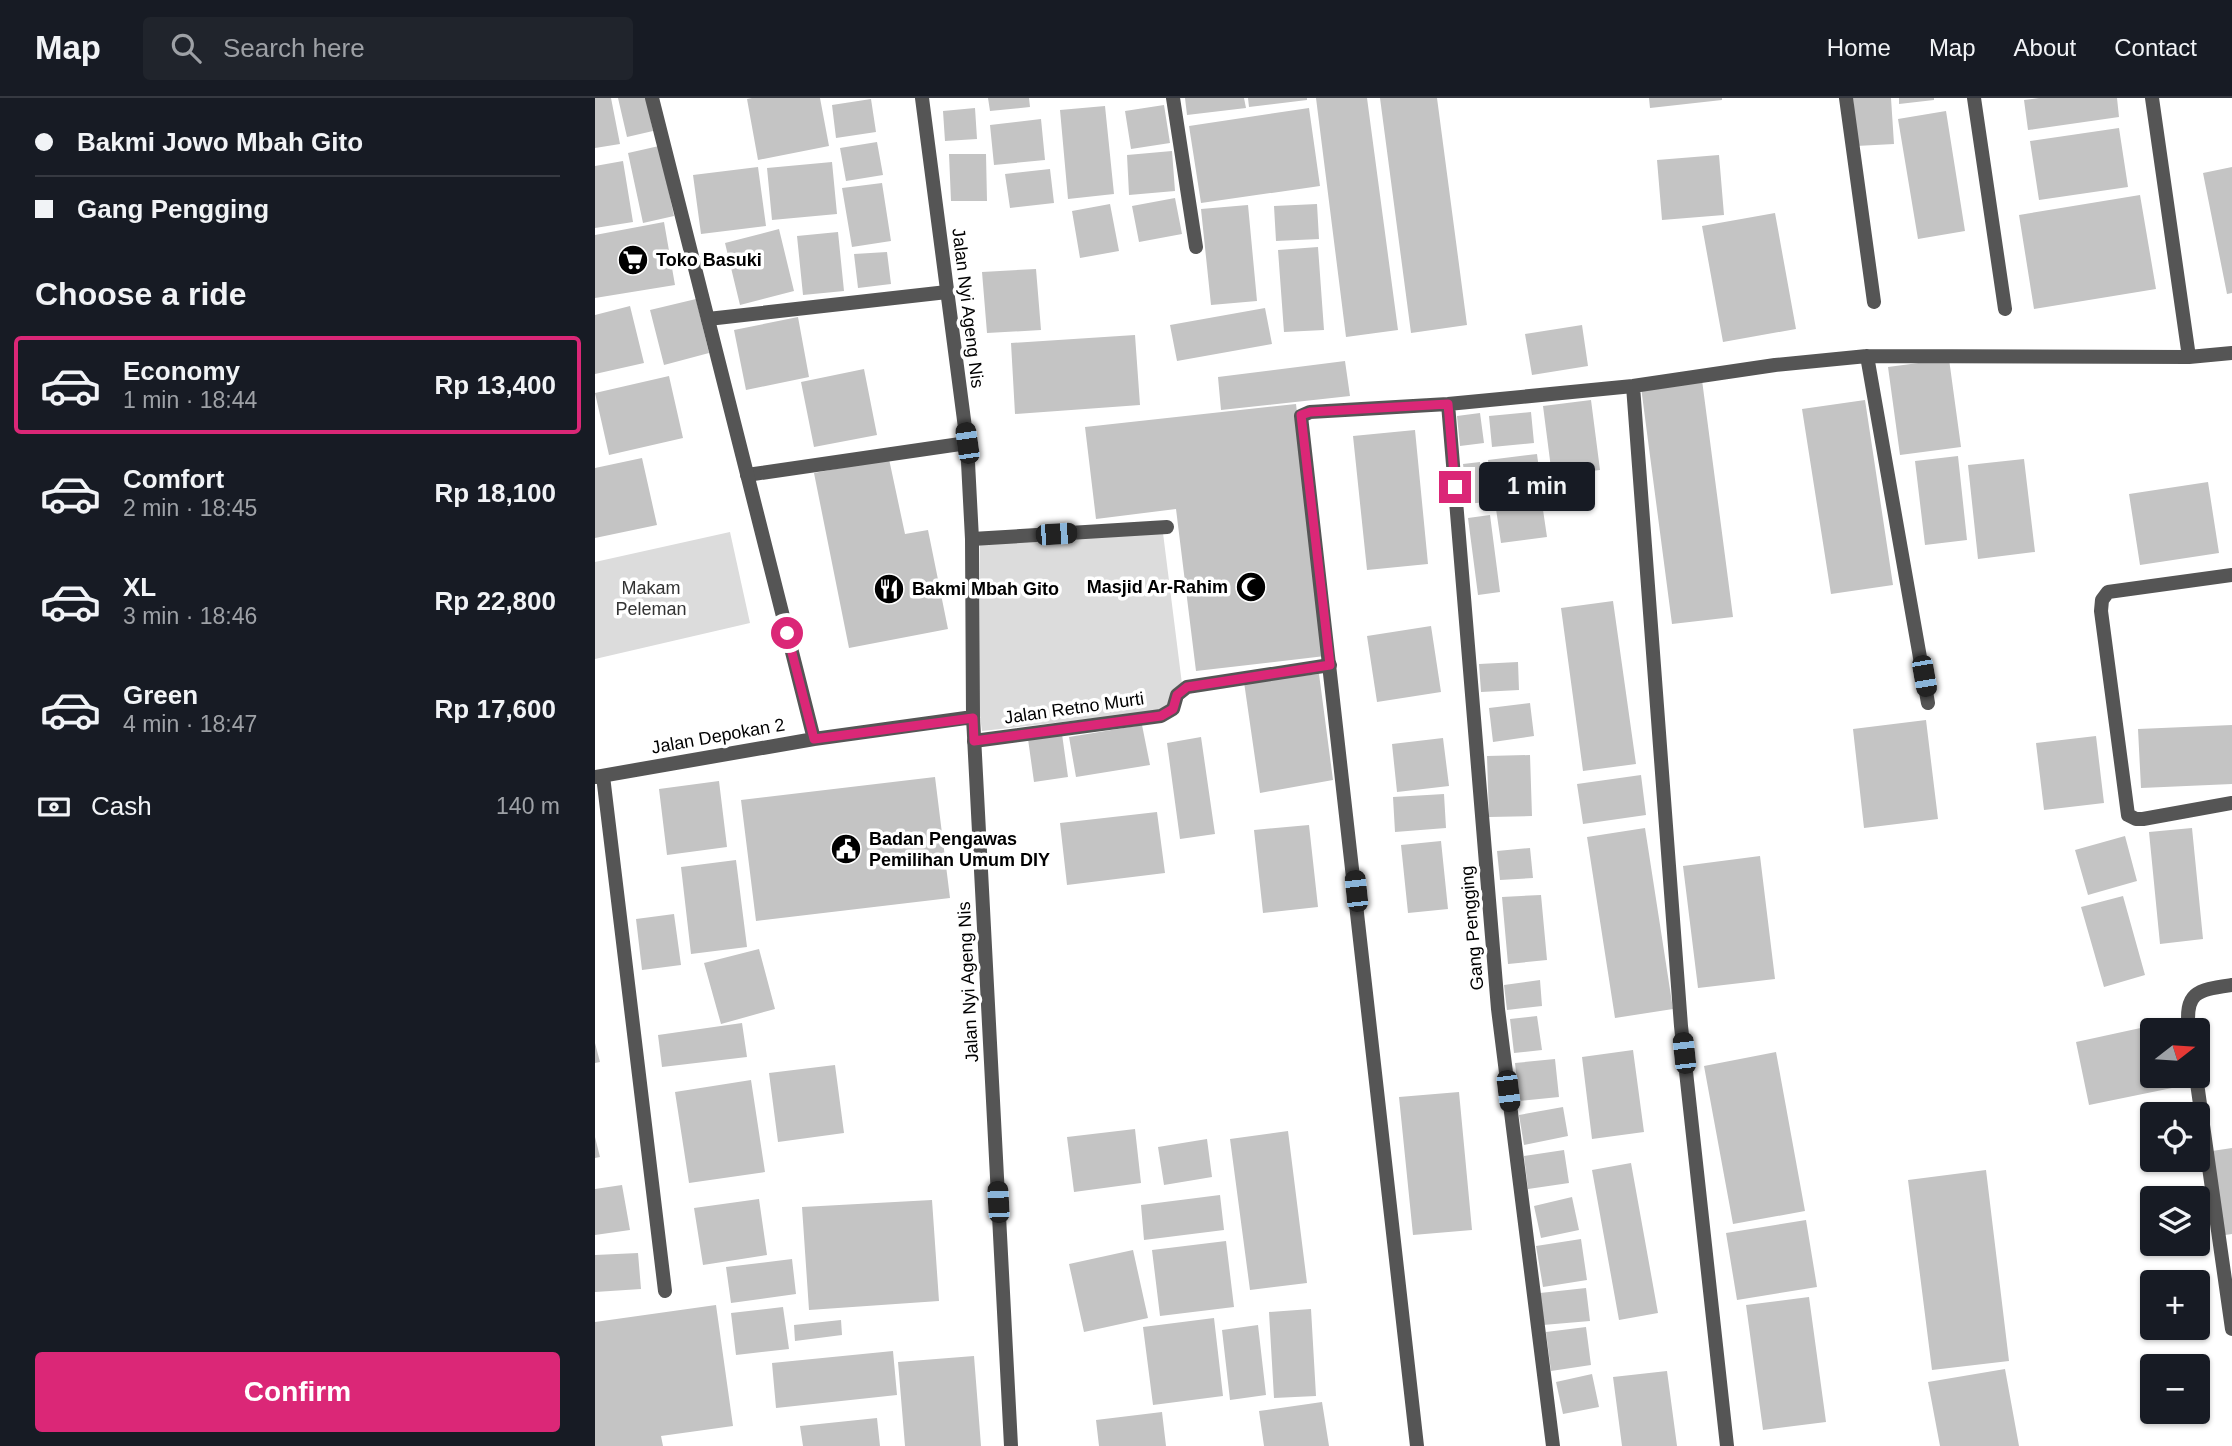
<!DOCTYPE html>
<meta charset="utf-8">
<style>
body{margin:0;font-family:Arial,sans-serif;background:#20242c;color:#f1f3f6;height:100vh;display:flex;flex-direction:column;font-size:26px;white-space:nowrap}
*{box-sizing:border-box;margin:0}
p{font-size:23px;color:#9ea1a6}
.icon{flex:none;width:38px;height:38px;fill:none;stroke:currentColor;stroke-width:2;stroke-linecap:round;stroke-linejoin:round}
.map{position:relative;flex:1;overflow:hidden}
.details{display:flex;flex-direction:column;background:#171b24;width:595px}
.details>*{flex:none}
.hud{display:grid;align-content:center;height:154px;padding:0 35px;background:#171b24}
.needle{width:46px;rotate:73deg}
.fabs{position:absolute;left:1545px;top:920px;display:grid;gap:14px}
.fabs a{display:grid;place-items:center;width:70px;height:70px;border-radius:7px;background:#171b24;box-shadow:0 2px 5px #0004;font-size:35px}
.end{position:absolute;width:32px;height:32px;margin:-16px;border:9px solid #db2777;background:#fff;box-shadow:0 0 0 4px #fff}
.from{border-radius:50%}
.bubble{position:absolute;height:49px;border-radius:7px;background:#171b24;box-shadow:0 2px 5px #0004;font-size:23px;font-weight:800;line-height:49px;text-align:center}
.car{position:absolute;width:21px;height:42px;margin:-21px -10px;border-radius:9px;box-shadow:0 0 5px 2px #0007;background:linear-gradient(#222 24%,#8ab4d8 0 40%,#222 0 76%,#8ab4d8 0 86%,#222 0)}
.hud b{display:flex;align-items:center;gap:24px;height:66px;font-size:26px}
.hud b+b{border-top:2px solid #363941}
.hud i{width:18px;height:18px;background:#f1f3f6}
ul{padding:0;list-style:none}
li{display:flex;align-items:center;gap:21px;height:98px;margin:0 14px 10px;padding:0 21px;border:4px solid transparent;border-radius:7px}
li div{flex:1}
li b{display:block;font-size:26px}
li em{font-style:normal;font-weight:800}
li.active{border-color:#db2777}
li>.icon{width:63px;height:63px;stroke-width:1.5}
h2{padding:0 35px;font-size:32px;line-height:84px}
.pay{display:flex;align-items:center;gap:18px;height:77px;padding:0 35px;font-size:26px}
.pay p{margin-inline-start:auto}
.primary-button{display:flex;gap:14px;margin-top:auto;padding:14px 35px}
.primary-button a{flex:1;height:80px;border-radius:7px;background:#db2777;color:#fff;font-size:28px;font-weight:800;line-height:80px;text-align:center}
header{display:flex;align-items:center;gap:42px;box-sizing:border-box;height:98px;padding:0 35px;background:#171b24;border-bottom:2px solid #363941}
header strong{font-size:33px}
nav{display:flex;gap:38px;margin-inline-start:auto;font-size:24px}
.search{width:490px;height:63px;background:#20242c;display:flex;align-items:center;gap:18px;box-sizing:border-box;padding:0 24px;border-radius:7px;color:#9ea1a6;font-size:26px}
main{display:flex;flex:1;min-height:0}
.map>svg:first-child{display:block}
.green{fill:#dcdcdc}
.building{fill:#c4c4c4}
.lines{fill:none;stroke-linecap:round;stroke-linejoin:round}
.service{stroke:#555;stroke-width:14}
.minor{stroke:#555;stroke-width:14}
.route{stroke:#db2777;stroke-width:9}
.labels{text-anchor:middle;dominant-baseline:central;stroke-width:7;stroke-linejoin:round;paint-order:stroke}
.poi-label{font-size:18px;font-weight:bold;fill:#000;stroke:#fff;text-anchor:start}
.street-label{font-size:18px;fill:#000;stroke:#fff}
.park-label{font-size:18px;fill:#333;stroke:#fff}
</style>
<header>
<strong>Map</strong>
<div class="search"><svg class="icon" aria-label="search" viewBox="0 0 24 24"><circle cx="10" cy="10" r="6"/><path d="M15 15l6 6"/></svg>Search here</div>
<nav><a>Home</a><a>Map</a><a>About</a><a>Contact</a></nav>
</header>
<main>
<section class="details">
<div class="hud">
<b><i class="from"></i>Bakmi Jowo Mbah Gito</b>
<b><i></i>Gang Pengging</b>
</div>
<h2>Choose a ride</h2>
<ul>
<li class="active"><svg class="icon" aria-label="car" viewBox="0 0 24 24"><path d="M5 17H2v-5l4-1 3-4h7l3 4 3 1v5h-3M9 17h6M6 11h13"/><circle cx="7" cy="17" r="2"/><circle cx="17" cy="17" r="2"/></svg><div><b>Economy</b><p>1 min · 18:44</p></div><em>Rp 13,400</em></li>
<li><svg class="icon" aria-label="car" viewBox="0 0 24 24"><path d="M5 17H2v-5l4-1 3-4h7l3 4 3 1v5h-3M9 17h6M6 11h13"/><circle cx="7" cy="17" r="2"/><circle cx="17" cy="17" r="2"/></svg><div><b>Comfort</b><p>2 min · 18:45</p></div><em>Rp 18,100</em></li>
<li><svg class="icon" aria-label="car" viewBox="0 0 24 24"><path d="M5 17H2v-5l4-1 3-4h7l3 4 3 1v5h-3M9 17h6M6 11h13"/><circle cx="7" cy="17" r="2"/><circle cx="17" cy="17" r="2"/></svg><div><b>XL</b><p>3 min · 18:46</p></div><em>Rp 22,800</em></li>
<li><svg class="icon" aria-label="car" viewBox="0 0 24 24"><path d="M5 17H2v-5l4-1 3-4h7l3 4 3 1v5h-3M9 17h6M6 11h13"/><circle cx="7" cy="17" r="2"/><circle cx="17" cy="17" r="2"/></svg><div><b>Green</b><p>4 min · 18:47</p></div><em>Rp 17,600</em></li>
</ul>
<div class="pay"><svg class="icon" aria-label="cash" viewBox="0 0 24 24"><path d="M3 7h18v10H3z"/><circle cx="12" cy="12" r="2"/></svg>Cash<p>140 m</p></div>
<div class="primary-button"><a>Confirm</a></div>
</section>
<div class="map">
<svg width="1637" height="1348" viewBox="0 0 1637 1348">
<rect width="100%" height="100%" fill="#fff"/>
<path class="green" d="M135 434 155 525 0 561V464Z
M568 435 587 586 573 608 564 613 387 633 385 618V446Z"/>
<path class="building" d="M0 0H16L25 46 0 50Z
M23 0H51L58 33 32 39Z
M157 0H225L234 48 163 62 152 1Z
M393 0H434L435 9 395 13Z
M590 0H649L651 10 592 17Z
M653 0H712V2L654 9Z
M721 0H772L803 232 751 239Z
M785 0H842L872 227 816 235Z
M1054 0H1127V2L1055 10Z
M1258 0H1296L1299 46 1261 48Z
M1304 0H1339V2L1304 6Z
M1444 0H1522L1524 19 1433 32 1429 2Z
M276 1 281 34 241 40 237 7Z
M569 7 575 45 536 51 530 13Z
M510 8 519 96 473 101 465 12Z
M380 10 382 41 350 43 348 13Z
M714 10 725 88 606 105 594 28Z
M1351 13 1370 133 1323 141 1303 21Z
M446 21 450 62 399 67 395 27Z
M1524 30 1533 89 1444 102 1435 43Z
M282 44 288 77 251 83 245 50Z
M64 48 79 118 48 125 33 55Z
M577 53 580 93 534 97 532 57Z
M354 56H391L392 103H356Z
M1124 57 1129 117 1067 122 1062 62Z
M28 63 38 124 0 130V68Z
M237 64 242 116 177 122 172 70Z
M163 69 171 128 106 136 98 77Z
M1637 69V195L1632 196 1608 75Z
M455 71 459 105 415 110 410 76Z
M287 85 296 143 257 149 247 90Z
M1545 97 1561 191 1439 211 1424 117Z
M580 100 587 136 544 144 537 108Z
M515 106 524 153 485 160 477 113Z
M722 106 724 141 681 143 679 108Z
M653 107 662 203 616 207 606 111Z
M1180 115 1201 231 1128 244 1107 128Z
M69 124 80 187 0 200V137Z
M184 131 199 193 145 207 130 145Z
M243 134 249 193 208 197 202 138Z
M723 149 729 232 689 234 683 152Z
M292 154 296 186 263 190 259 156Z
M441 171 446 232 392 235 387 174Z
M101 201 114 255 69 267 55 212Z
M35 208 49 265 0 276V217Z
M670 210 677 246 582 263 575 227Z
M203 219 214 279 151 292 139 232Z
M987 227 993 268 937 277 930 236Z
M540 237 545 307 420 316 416 245Z
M1354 261 1366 349 1305 357 1293 269Z
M750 263 755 298 626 312 623 279Z
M269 271 282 337 219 349 206 284Z
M74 278 88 340 14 357 0 295Z
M1107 282 1138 519 1077 526 1046 289Z
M996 302 1005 372 957 378 948 308Z
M1270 302 1298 487 1236 496 1207 311Z
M701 306 730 558 601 573 581 411 501 421 490 329Z
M936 314 939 345 897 349 894 318Z
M885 315 889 345 865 348 862 318Z
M820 332 833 466 772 472 758 338Z
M942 356 947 395 898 401 893 362Z
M1363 358 1372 442 1330 447 1320 363Z
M47 360 62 427 0 440V370Z
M294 361 310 436 333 432 353 531 254 550 219 375Z
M1429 361 1440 454 1383 461 1373 367Z
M885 364 890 404 873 406 868 366Z
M1613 384 1624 455 1545 467 1534 396Z
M947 405 952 439 906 445 901 411Z
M895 417 905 494 883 497 873 420Z
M1018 503 1041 666 988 673 966 510Z
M836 528 846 594 782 604 772 538Z
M923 564 924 592 886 594 884 566Z
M724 576 738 682 665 695 649 584Z
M935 605 939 638 898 644 894 610Z
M1331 622 1343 721 1269 730 1258 631Z
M547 627 555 667 481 679 474 639Z
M1637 627V686L1546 690 1543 631Z
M467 636 473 679 439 684 433 641Z
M1501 638 1509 705 1449 712 1441 645Z
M606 639 620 736 585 741 572 645Z
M848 640 854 688 802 694 797 646Z
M935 657 937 718 894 719 892 658Z
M1046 677 1051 717 988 726 982 686Z
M340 679 355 800 161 823 146 702Z
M124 683 132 749 72 757 64 691Z
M849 696 851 730 800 734 798 699Z
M562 714 570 775 472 787 465 725Z
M714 727 723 809 668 815 659 732Z
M1050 730 1078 911 1020 920 992 739Z
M1597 730 1608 841 1565 846 1554 734Z
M1530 738 1542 783 1493 797 1480 752Z
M846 743 853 811 813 815 806 747Z
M935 750 938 780 905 782 902 753Z
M1165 758 1180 881 1103 890 1088 768Z
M141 762 152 849 96 856 86 769Z
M946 797 952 862 913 866 907 799Z
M1528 798 1550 877 1509 889 1486 809Z
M79 816 86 867 47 872 41 821Z
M164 851 180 911 126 926 109 865Z
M945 882 947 908 912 912 909 887Z
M942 918 947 952 919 955 915 921Z
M147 925 152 959 67 969 63 937Z
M1564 926 1565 933H1558V978H1575L1577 990 1494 1007 1481 944Z
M0 945 5 964 0 965Z
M1038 952 1049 1034 997 1041 987 959Z
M1181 954 1210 1113 1138 1126 1109 968Z
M960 961 964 999 924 1003 920 965Z
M240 967 249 1035 183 1044 174 975Z
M156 982 170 1074 94 1085 80 994Z
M864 994 877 1132 818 1137 804 999Z
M968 1009 973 1038 929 1047 924 1017Z
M540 1031 546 1085 479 1094 472 1039Z
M693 1033 712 1185 655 1192 635 1041Z
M0 1039 5 1059 0 1060Z
M612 1041 617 1079 569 1087 563 1049Z
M1637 1050V1136L1630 1137 1617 1053Z
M969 1052 974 1085 933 1091 929 1058Z
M1036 1065 1063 1215 1024 1222 997 1072Z
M1391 1072 1414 1263 1337 1272 1313 1082Z
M27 1087 35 1132 0 1137V1091Z
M625 1097 629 1132 549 1142 546 1107Z
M977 1099 984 1132 946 1140 939 1108Z
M164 1101 172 1157 108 1167 99 1110Z
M337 1102 344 1203 214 1212 207 1109Z
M1211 1122 1222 1189 1142 1202 1131 1135Z
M986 1141 992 1182 948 1189 941 1148Z
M631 1143 639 1209 565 1218 557 1152Z
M538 1152 553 1220 489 1234 474 1166Z
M43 1155 46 1191 0 1194V1157Z
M197 1161 201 1196 136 1205 131 1169Z
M991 1190 995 1223 948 1227 945 1195Z
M1214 1199 1231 1324 1168 1332 1151 1207Z
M121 1207 138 1328 66 1338 68 1348H0V1224Z
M188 1209 194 1251 141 1257 136 1215Z
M716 1211 721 1298 679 1300 674 1214Z
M619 1220 628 1298 558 1307 548 1229Z
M246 1222 247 1237 200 1243 199 1227Z
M663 1227 671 1297 635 1302 627 1232Z
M991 1229 996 1267 956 1273 951 1234Z
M298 1253 302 1297 181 1310 177 1265Z
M379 1258 386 1348H310L303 1264Z
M1410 1271 1424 1348H1345L1333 1284Z
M1072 1273 1082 1348H1027L1018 1279Z
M997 1276 1004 1309 968 1316 961 1284Z
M727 1304 734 1348H669L664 1313Z
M567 1314 571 1348H504L501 1322Z
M282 1320 285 1348H208L205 1328Z"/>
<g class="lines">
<path class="service" d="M113 221 352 194
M152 377 372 345
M377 441 572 429
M379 643 566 618 578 611 582 597 592 589 735 567"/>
<path class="minor" d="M57 0 219 641
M327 0 372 345 377 441 378 619 416 1348
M578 0 601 149
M1251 0 1279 204
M1379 0 1410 211
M1272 258 1333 605
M1594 259 1637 255
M1038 288 1086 928 1132 1348
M853 306 903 911 958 1348
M1637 477 1513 494 1507 502 1506 513 1533 717 1541 721H1548L1637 705
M8 678 70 1193
M0 679 219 641 378 619
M1594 933C1589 893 1603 892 1637 887
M1601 978 1637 1231
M822 1348 706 318 715 314 853 306 1038 288 1180 267 1272 258 1594 259 1557 0"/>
</g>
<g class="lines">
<path class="route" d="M192 535 219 641 378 620 379 643 566 618 578 611 582 597 592 589 735 567 706 317 715 314 853 306 860 389"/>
</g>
<defs>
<g id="supermarket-disc" transform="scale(1.575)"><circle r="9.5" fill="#000" stroke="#fff"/><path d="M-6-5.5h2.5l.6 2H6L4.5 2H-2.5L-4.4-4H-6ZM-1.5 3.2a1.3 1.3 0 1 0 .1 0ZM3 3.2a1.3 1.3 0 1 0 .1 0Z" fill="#fff"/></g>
<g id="mosque-disc" transform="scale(1.575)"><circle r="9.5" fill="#000" stroke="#fff"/><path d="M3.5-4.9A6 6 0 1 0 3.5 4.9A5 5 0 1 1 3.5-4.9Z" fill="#fff"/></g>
<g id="restaurant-disc" transform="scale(1.575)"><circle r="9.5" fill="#000" stroke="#fff"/><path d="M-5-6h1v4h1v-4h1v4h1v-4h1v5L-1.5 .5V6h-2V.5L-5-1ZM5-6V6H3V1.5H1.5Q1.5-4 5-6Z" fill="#fff"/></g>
<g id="civic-disc" transform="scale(1.575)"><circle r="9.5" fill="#000" stroke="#fff"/><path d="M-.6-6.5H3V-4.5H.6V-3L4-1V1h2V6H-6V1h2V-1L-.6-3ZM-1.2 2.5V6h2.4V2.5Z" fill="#fff"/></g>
</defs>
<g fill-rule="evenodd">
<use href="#supermarket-disc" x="38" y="162"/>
<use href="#mosque-disc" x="656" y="489"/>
<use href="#restaurant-disc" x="294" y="491"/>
<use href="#civic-disc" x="251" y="751"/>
</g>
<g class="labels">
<g class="poi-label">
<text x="61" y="162">Toko Basuki</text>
<text x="633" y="489" text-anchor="end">Masjid Ar-Rahim</text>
<text x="317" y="491">Bakmi Mbah Gito</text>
<text x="274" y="741">Badan Pengawas<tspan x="274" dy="21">Pemilihan Umum DIY</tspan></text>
</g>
<g class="street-label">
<text transform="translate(373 210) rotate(83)">Jalan Nyi Ageng Nis</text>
<text transform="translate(479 610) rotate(-8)">Jalan Retno Murti</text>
<text transform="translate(123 638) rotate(-10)">Jalan Depokan 2</text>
<text transform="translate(877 830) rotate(-95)">Gang Pengging</text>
<text transform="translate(373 884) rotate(-93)">Jalan Nyi Ageng Nis</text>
</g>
<g class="park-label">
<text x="56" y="490">Makam<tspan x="56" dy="21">Peleman</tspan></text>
</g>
</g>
</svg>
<div class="fabs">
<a><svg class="needle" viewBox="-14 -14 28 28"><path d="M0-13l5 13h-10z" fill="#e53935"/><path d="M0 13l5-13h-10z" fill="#9ea1a6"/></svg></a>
<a><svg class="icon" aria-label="locate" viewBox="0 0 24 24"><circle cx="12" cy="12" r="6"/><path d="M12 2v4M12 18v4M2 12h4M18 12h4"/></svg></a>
<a><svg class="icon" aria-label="layers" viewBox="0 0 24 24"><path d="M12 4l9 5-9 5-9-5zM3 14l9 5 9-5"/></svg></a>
<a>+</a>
<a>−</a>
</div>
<i class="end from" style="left:192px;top:535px"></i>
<i class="end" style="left:860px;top:389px"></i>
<div class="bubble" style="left:884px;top:364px;width:116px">1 min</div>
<i class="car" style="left:372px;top:345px;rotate:352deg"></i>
<i class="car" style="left:461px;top:436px;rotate:86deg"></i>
<i class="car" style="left:1329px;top:578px;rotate:170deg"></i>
<i class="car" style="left:761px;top:793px;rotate:354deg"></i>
<i class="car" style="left:1089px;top:955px;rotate:354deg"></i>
<i class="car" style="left:913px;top:993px;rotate:173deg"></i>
<i class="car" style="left:403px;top:1104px;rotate:357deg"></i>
</div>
</main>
